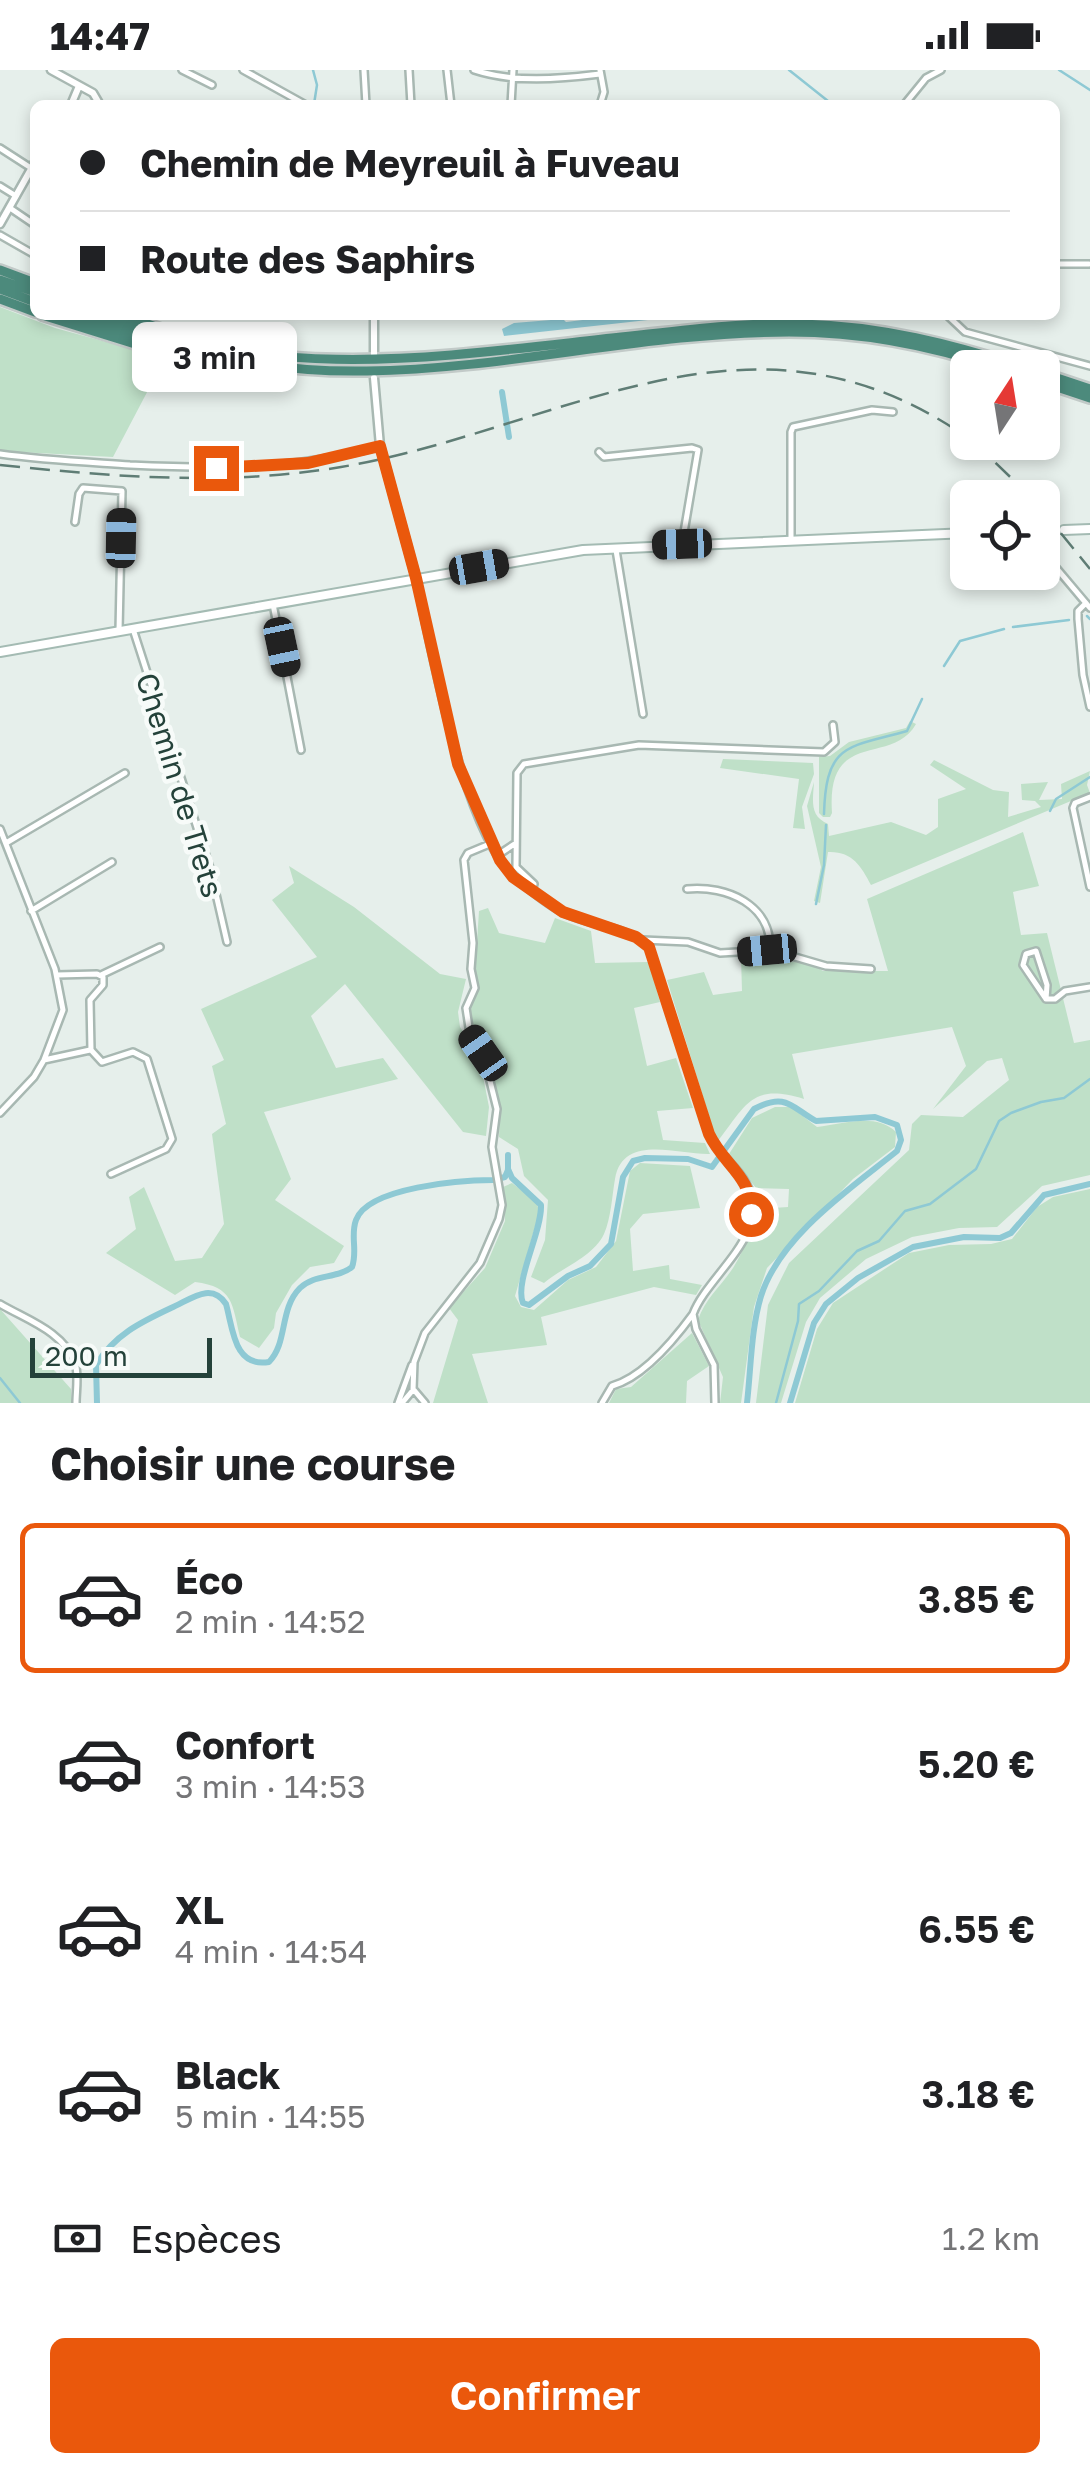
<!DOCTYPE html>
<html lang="fr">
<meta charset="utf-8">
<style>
body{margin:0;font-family:"Golos Text",sans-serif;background:#f6f6f6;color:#202124;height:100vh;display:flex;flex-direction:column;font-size:38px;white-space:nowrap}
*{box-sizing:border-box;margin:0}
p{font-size:32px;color:#757577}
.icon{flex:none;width:55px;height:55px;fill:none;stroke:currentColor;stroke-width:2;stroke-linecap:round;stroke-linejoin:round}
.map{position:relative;height:1333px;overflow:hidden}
.side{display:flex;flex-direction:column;background:#fff;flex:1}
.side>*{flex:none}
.guide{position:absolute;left:30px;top:30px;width:1030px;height:220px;border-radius:15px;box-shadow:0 5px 15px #0003;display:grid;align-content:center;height:220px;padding:0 50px;background:#fff}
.needle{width:65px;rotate:12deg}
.buttons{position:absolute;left:950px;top:280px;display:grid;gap:20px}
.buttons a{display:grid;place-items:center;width:110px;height:110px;border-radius:15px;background:#fff;box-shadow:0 5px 15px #0003;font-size:50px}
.scale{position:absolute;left:30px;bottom:25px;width:182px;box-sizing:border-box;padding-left:10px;border:5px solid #24423a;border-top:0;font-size:28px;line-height:35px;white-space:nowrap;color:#24423a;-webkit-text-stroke:8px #f7fbf9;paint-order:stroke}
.end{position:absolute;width:45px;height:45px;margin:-22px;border:12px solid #ea580c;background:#fff;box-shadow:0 0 0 5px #fff}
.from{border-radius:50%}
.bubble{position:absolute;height:70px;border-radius:15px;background:#fff;box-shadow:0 5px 15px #0003;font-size:32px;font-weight:600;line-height:70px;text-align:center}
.car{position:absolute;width:30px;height:60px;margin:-30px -15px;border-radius:12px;box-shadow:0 0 8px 2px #0007;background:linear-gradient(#222 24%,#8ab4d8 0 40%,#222 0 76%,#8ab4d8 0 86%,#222 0)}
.guide b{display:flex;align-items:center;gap:35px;height:95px;font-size:38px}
.guide b+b{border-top:2px solid #e0e0e0}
.guide i{width:25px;height:25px;background:#202124}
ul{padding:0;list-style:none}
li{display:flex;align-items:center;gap:30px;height:150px;margin:0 20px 15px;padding:0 30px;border:5px solid transparent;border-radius:15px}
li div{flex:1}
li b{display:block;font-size:38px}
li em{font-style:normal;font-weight:600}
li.selected{border-color:#ea580c}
li>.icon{width:90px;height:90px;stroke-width:1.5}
h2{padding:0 50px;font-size:45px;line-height:120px}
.pay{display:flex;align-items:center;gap:25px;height:110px;padding:0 50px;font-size:38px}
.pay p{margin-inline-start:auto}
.button{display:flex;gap:20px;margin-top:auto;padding:20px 50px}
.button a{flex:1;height:115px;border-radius:15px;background:#ea580c;color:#fff;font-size:40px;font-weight:600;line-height:115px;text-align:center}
.status{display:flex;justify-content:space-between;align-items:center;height:70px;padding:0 50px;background:#fff;direction:ltr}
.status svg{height:28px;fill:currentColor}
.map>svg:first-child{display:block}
.green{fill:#bfe0c8}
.water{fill:#8ec9d4}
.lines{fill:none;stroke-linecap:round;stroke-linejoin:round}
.stream{stroke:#8ec9d4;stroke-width:2.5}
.canal{stroke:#8ec9d4;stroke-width:6}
.minor-casing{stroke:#a8b8b2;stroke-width:10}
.tertiary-casing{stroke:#a8b8b2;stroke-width:11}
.secondary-casing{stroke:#a4bbb3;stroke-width:12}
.trunk-casing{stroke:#c2cac8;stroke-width:14}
.minor{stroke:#fff;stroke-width:5}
.tertiary{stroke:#fff;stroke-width:6}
.secondary{stroke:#fff;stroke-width:8}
.trunk{stroke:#4c8a7c;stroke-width:9}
.rail{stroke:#5f7d75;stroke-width:2.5;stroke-dasharray:20 10;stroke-linecap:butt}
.route{stroke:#ea580c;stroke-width:12}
.labels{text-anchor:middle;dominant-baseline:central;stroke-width:9;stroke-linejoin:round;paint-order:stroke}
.street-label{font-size:30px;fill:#24423a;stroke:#f7fbf9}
</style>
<div class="status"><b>14:47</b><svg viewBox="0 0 49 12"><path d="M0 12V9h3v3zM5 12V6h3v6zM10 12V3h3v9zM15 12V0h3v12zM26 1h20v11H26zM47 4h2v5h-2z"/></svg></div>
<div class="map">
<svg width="1090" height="1333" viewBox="0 0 1090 1333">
<rect width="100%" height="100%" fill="#e6efeb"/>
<path class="green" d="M0 237 55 258 165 288 113 387 0 381Z
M910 651 916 654C892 697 826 657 832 743L830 747H823L819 743V687L830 686 849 672 906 658Z
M723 689 813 693 814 704 802 737 805 759 793 758 799 709 720 698Z
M934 690 993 720 1009 722 1008 747 1041 737 1035 731 1022 730 1021 714 1048 712 1039 730 1062 729 1061 714 1090 701 1087 715 1090 723 871 815C861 796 852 781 828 782L820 833 814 831 821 797 807 736 814 712C813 730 809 746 828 754L829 766 891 752 926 765 938 757V729L966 719 930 695Z
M1023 762 1039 816 1013 822 1021 865 1047 863 1074 973 1090 970V1105L1042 1116 997 1157 959 1158 912 1167 866 1189 820 1228 806 1252 781 1333H756L768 1235 789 1193 909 1080 912 1054 921 1045 963 1047 1009 1010 1002 988 987 991 933 1039 966 996 952 957 792 984 804 1029C751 1013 747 1034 717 1072L667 910 704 902 713 925 742 921 741 887 810 893 823 901H888L867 829Z
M289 796 354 837 440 904 466 909 458 942 460 957 479 986 489 1037 486 1066 463 1062 345 914 311 946 336 998 383 988 398 1009 264 1042 291 1109 275 1130 344 1176 334 1193 310 1197 292 1215 276 1243 274 1258 259 1278 240 1267C232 1234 234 1217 195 1212L175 1225 106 1183 136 1159 129 1127 144 1117 175 1191 202 1188 224 1154 212 1064 226 1054 212 996 224 990 201 939 317 887 272 830 294 813Z
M488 838 499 863 545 873 555 848 591 861 595 893 649 892 660 932 634 938 647 996 676 988 693 1038 657 1041 663 1070 705 1073 710 1084C678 1085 623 1063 615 1109 612 1126 611 1148 604 1164 593 1187 563 1197 544 1213L531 1207 545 1170 548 1130 524 1106 518 1079 499 1067 500 1041 489 986 464 954 463 941 475 903 479 841Z
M775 1037H791L817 1057C843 1054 876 1042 896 1062L895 1077 853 1109 767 1198 754 1237 741 1333H720L723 1307 698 1250C705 1229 721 1216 733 1198 745 1178 752 1161 756 1139L788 1137 789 1119 756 1118 729 1084 752 1048Z
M640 1093 690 1096 700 1138 643 1144 630 1159 633 1201 669 1195 670 1209 702 1215 696 1225 654 1217 541 1247 547 1275 472 1284 488 1333H433L458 1250 449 1238 485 1198 505 1151 503 1117 512 1113 537 1132 539 1143 515 1226 521 1237 534 1240 568 1210 596 1197 616 1171 630 1101Z
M1090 1119V1333H795L817 1259 833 1233 909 1183 949 1175 991 1174 1012 1169 1037 1137 1053 1127Z
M0 1239 71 1319V1333H0Z
M692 1263 709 1296 687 1311 686 1333H609L616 1319 631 1317Z"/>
<path class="water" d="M624 245 684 246 504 266 502 259 514 253 563 249 566 252Z"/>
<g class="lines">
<path class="stream" d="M313 0 317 15 314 34
M789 0 833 35
M1059 0 1090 20
M1087 546 1090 549
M1013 557 1069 550
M944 596 960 571 1004 559
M1050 741 1056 729 1090 707
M824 744C826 672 848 678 907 661L922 629
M816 834 824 795 826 755
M0 1308 20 1333
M776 1333 798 1251 799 1234 819 1221 857 1181 879 1171 905 1141 930 1134 976 1099 999 1051 1011 1043 1041 1032 1064 1028 1090 1009"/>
<path class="canal" d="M502 322 509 367
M508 1099 512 1108 541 1135C542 1162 514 1212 523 1233L529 1235 568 1206 590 1196 611 1174 623 1107 633 1091 645 1088 688 1089 712 1097 754 1039C786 1022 791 1037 816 1051L875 1047 897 1055 901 1070 897 1081C850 1119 780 1166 761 1226 751 1259 751 1298 747 1333
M508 1099V1085
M97 1333 96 1295C114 1265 141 1252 171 1238 190 1230 211 1211 226 1234 233 1259 234 1298 269 1292 288 1273 279 1239 300 1218 314 1204 337 1209 352 1197 358 1181 350 1166 356 1150 368 1117 462 1110 493 1110L505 1107 508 1100
M790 1333 814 1253 826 1234 858 1208 913 1177 964 1167 1000 1168 1011 1163 1044 1125 1090 1114"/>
<g class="minor-casing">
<path id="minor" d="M182 0 212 15
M243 0 306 35
M364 0 366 35
M409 0 411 35
M447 0 451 35
M474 0C513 13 560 9 600 4
M497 35H535
M511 35 513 0
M600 35 604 22 600 0
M904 35 926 8 941 0
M0 78 31 98
M0 116 16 126
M10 138 35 155
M0 165 35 185
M1055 194H1089
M419 245H429
M947 245 965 262 1090 296
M599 382 604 387 692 378 698 380 682 474
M0 384C43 390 87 392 130 395 216 399 297 400 380 376
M75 452 79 424 83 418 122 421 119 561
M791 470V362L793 357 872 340 893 342
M616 480 643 644
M1042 481 1090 538
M416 509C432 579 464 771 520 812 534 823 548 835 564 843 591 856 628 856 649 877L709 1064C718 1085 736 1094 746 1113 775 1162 708 1204 693 1244L696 1259 714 1295 715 1333
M1086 533 1078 541V549L1083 605 1090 637
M273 534 301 680
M133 559 210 798 227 872
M1090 727 1075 733 1073 738 1090 817
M0 759 55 899 63 940 44 990 34 1007 0 1043
M6 773 125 703
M498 785 516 773
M687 819C727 815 772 835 770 880
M532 821 534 814 516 797 517 703 524 694 639 675 824 682 835 672 833 655
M31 841 112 792
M643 870 688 872 720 883 771 880 826 896 871 899
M1036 881 1047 915 1046 929 1023 895 1026 884Z
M57 905 97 904 103 907V915L90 930 91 980 102 992 133 982 147 989 172 1069 166 1079 111 1104
M101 905 160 877
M1046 929H1055L1065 921 1090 917
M44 990 90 980
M0 1234C27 1250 63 1261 75 1293 79 1304 76 1321 76 1333
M414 1320 425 1333
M398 1333 412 1295
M402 1333 413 1320 414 1292 425 1263 480 1193 499 1149 502 1135 492 1077 497 1039 483 983 470 964 466 938 475 918 471 899 473 873 464 790 468 783 492 773
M602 1333 612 1316C644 1307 674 1270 693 1244"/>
</g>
<g class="tertiary-casing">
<path id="tertiary" d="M51 0 93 23 100 35
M71 35 79 16
M0 154 35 92
M374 285V245
M374 308 380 376 416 508"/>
</g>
<g class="secondary-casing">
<path id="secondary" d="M1064 460 1090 459
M1042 461 1056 460
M0 582 583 480 968 463"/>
</g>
<g class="trunk-casing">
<path id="trunk" d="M0 200 35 213
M0 210 35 222
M0 219 35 232
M0 229 35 242
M42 245 135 274
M71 245C168 280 264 303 367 301 508 299 648 262 789 262 861 262 930 275 997 298
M97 245C284 313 430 288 621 267 682 261 742 252 803 254 880 256 952 274 1025 298
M123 245 175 264
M1042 303 1090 319
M1042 312 1090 328"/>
</g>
<use href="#minor" class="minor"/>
<use href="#tertiary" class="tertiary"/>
<use href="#secondary" class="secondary"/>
<use href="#trunk" class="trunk"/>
<path class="rail" d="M974 372 1032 428
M0 395C115 407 227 416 341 397 564 359 750 216 968 368
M1042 440 1090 499"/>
</g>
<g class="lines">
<path class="route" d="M216 398 308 393 380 376 416 508 458 694 500 790 513 807 563 842 636 867 649 877 709 1064C724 1096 752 1105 751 1144"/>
</g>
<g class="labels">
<g class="street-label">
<text transform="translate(180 715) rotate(73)">Chemin de Trets</text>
</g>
</g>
</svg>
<div class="buttons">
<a><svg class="needle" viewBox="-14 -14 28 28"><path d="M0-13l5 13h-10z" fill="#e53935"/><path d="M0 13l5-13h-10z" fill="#757577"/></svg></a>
<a><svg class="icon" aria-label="locate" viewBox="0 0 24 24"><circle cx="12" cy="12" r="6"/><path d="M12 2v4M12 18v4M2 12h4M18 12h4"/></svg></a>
</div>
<div class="scale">200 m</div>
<i class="end from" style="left:751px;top:1144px"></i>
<i class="end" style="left:216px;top:398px"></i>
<div class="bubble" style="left:132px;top:252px;width:165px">3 min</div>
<i class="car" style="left:121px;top:468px;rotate:1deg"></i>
<i class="car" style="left:682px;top:474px;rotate:268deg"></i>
<i class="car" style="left:479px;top:497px;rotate:80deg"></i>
<i class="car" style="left:282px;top:577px;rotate:168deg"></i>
<i class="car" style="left:767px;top:880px;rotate:265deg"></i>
<i class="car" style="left:483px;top:983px;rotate:325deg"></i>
<div class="guide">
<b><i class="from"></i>Chemin de Meyreuil à Fuveau</b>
<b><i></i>Route des Saphirs</b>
</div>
</div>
<section class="side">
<h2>Choisir une course</h2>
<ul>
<li class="selected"><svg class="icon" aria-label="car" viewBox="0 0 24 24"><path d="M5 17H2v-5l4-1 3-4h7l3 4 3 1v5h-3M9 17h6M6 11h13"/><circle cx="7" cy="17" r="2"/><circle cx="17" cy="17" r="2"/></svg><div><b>Éco</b><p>2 min · 14:52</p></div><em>3.85 €</em></li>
<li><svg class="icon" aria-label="car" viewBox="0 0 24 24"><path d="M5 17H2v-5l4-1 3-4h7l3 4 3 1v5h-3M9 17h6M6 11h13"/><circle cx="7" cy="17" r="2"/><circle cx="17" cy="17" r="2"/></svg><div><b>Confort</b><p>3 min · 14:53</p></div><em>5.20 €</em></li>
<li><svg class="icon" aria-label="car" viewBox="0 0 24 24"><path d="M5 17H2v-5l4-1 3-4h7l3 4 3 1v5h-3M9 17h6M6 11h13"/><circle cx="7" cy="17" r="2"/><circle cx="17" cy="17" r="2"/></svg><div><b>XL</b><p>4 min · 14:54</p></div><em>6.55 €</em></li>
<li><svg class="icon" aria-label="car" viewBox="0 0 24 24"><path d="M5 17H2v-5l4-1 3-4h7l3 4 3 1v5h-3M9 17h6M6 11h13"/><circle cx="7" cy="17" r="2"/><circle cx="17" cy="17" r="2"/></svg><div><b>Black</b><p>5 min · 14:55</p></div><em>3.18 €</em></li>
</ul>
<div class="pay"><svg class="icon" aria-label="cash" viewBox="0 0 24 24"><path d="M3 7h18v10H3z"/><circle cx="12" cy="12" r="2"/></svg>Espèces<p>1.2 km</p></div>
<div class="button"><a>Confirmer</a></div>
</section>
